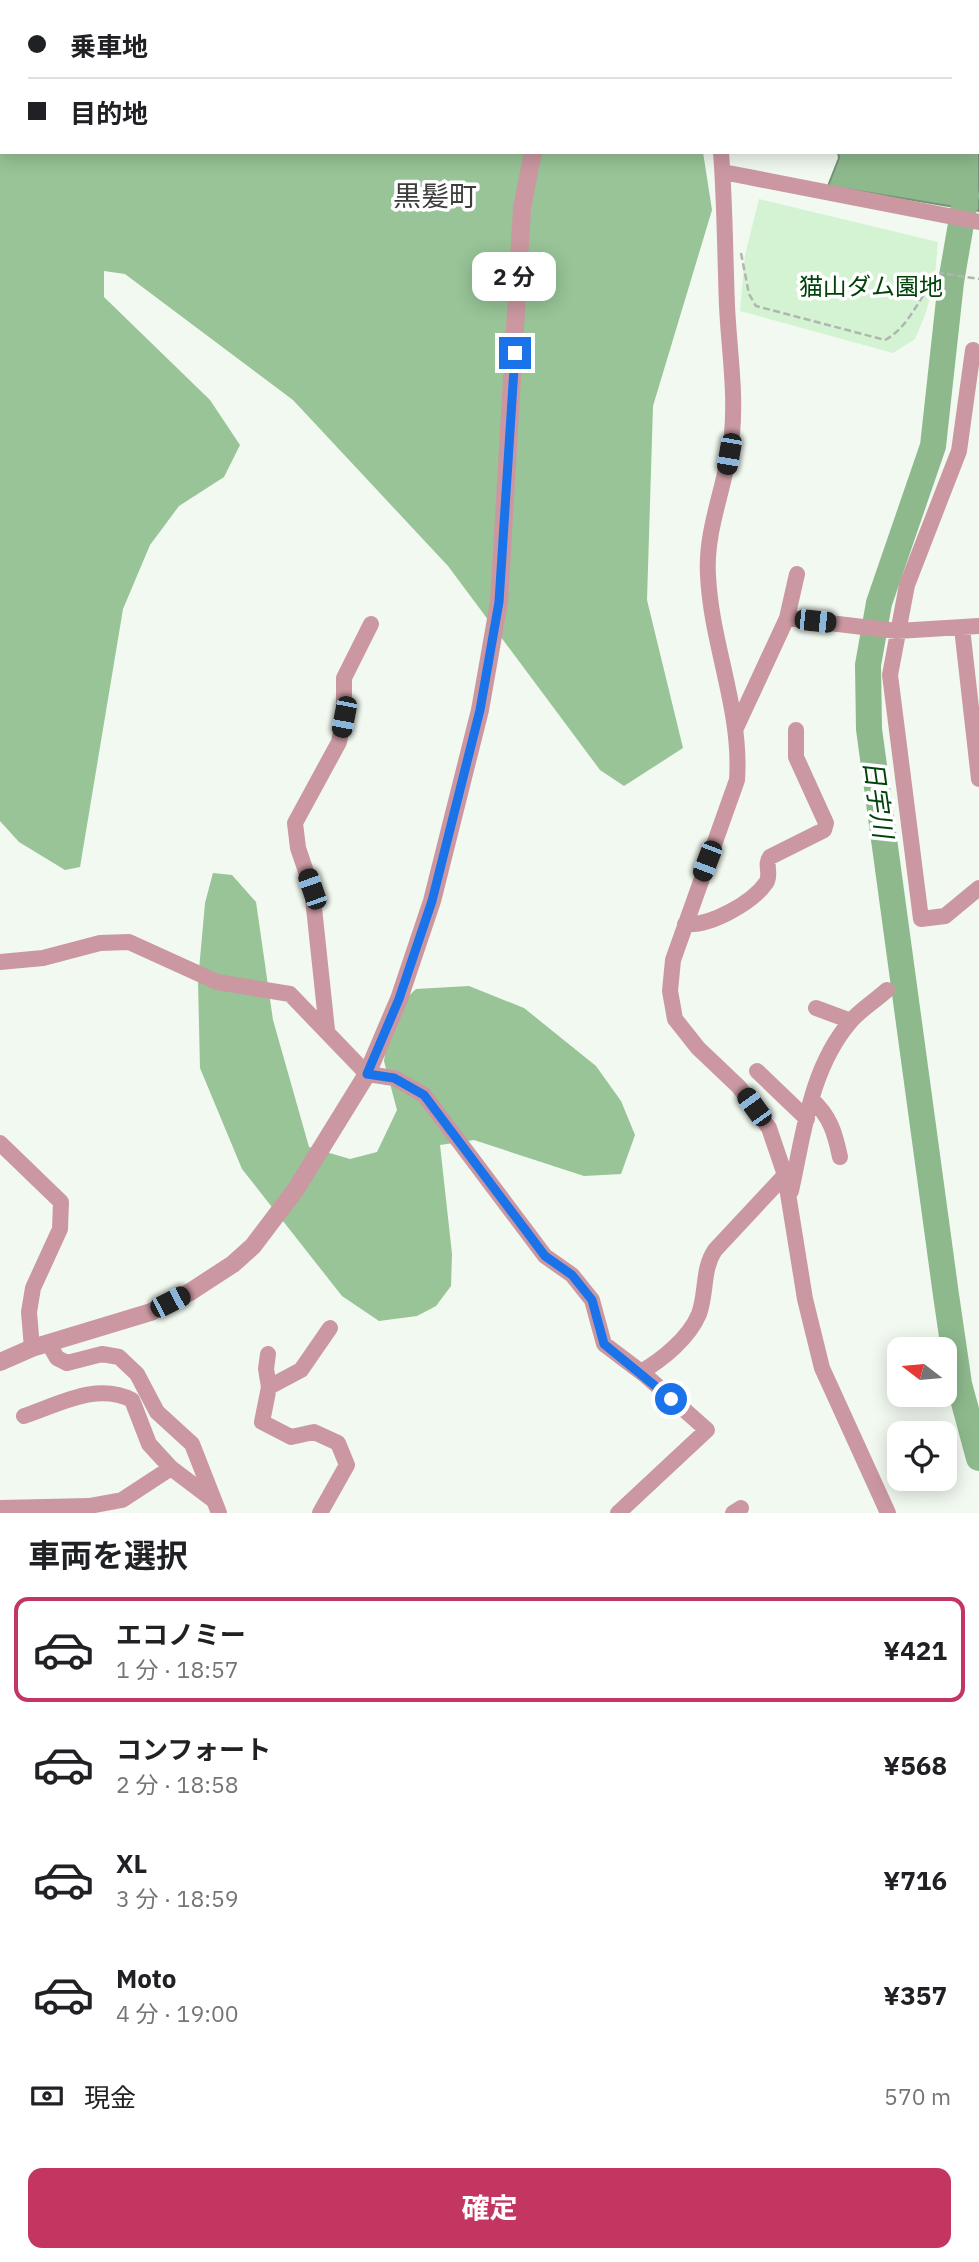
<!DOCTYPE html>
<html lang="ja">
<meta charset="utf-8">
<style>
body{margin:0;font-family:"IBM Plex Sans","Noto Sans JP",sans-serif;background:#f6f6f6;color:#202124;height:100vh;display:flex;flex-direction:column;font-size:26px;white-space:nowrap}
*{box-sizing:border-box;margin:0}
p{font-size:23px;color:#757577}
.icon{flex:none;width:38px;height:38px;fill:none;stroke:currentColor;stroke-width:2;stroke-linecap:round;stroke-linejoin:round}
.map{position:relative;height:1513px;overflow:hidden}
.panel{display:flex;flex-direction:column;background:#fff;flex:1}
.panel>*{flex:none}
.top-card{position:absolute;left:0px;top:0px;width:980px;height:154px;box-shadow:0 4px 18px #0003;display:grid;align-content:center;height:154px;padding:0 28px;background:#fff}
.needle{width:46px;rotate:286deg}
.tools{position:absolute;left:887px;top:1337px;display:grid;gap:14px}
.tools a{display:grid;place-items:center;width:70px;height:70px;border-radius:14px;background:#fff;box-shadow:0 4px 18px #0003;font-size:35px}
.end{position:absolute;width:32px;height:32px;margin:-16px;border:9px solid #1a73e8;background:#fff;box-shadow:0 0 0 4px #fff}
.from{border-radius:50%}
.bubble{position:absolute;height:49px;border-radius:14px;background:#fff;box-shadow:0 4px 18px #0003;font-size:23px;font-weight:700;line-height:49px;text-align:center}
.car{position:absolute;width:21px;height:42px;margin:-21px -10px;border-radius:9px;box-shadow:0 0 5px 2px #0007;background:linear-gradient(#222 24%,#8ab4d8 0 40%,#222 0 76%,#8ab4d8 0 86%,#222 0)}
.top-card b{display:flex;align-items:center;gap:24px;height:66px;font-size:26px}
.top-card b+b{border-top:2px solid #e0e0e0}
.top-card i{width:18px;height:18px;background:#202124}
ul{padding:0;list-style:none}
li{display:flex;align-items:center;gap:21px;height:105px;margin:0 14px 10px;padding:0 14px;border:4px solid transparent;border-radius:14px}
li div{flex:1}
li b{display:block;font-size:26px}
li em{font-style:normal;font-weight:700}
li.current{border-color:#c43662}
li>.icon{width:63px;height:63px;stroke-width:1.5}
h2{padding:0 28px;font-size:32px;line-height:84px}
.pay{display:flex;align-items:center;gap:18px;height:77px;padding:0 28px;font-size:26px}
.pay p{margin-inline-start:auto}
.primary-button{display:flex;gap:14px;margin-top:auto;padding:14px 28px}
.primary-button a{flex:1;height:80px;border-radius:14px;background:#c43662;color:#fff;font-size:28px;font-weight:700;line-height:80px;text-align:center}
.map>svg:first-child{display:block}
.green{fill:#d3f3d2}
.forest{fill:#98c497}
.water{fill:#8eb98d;stroke:#759474;stroke-width:2}
.lines{fill:none;stroke-linecap:round;stroke-linejoin:round}
.stream{stroke:#759474;stroke-width:4.5}
.river{stroke:#8eb98d;stroke-width:26}
.path{stroke:#afb6af;stroke-width:2.5;stroke-dasharray:7 3.5;stroke-linecap:butt}
.minor{stroke:#cb98a1;stroke-width:16}
.tertiary{stroke:#cb98a1;stroke-width:18}
.route{stroke:#1a73e8;stroke-width:9}
.labels{text-anchor:middle;dominant-baseline:central;stroke-width:7;stroke-linejoin:round;paint-order:stroke}
.park-label{font-size:24px;fill:#004208;stroke:#fff}
.water-label{font-size:26px;font-style:italic;fill:#00440a;stroke:#fff}
.quarter-label{font-size:28px;fill:#3b3e3b;stroke:#fff}
</style>
<div class="map">
<svg width="979" height="1513" viewBox="0 0 979 1513">
<rect width="100%" height="100%" fill="#f1f9f0"/>
<path class="green" d="M759 199 938 242 934 284 925 315 915 339 893 353 740 311 745 255Z"/>
<path class="forest" d="M0 0 576 2H2V152H703L712 210 653 406 647 600 683 748 624 786 600 770 448 566 293 400 125 274 104 271V297L210 400 240 445 224 477 179 506 150 545 123 609 80 867 65 870 19 842 0 821Z
M213 873 232 875 256 902 273 1020 309 1147 350 1159 377 1152 397 1110 384 1061 390 1014 416 989 469 986 524 1008 596 1066 621 1101 635 1135 621 1174 584 1176 474 1140 440 1145 452 1254 451 1286 436 1306 417 1316 379 1321 342 1296 242 1169 200 1068 198 981 205 903Z"/>
<path class="water" d="M901 0H979V211L828 186 839 158 838 152H978V2Z"/>
<g class="lines">
<path class="stream" d="M433 0 435 2"/>
<path class="river" d="M938 152 966 195 951 282 933 446 879 603 868 665 869 729 946 1295 959 1384 979 1458"/>
<path class="path" d="M808 0 810 2
M803 2 805 0
M816 2 818 0
M846 2 847 0
M741 253 749 294 756 306 885 340C910 327 920 294 940 273L979 279"/>
<path class="minor" d="M779 2 781 0
M721 152C725 204 725 255 727 306 729 349 736 391 732 434 728 481 705 527 708 575 711 644 742 710 737 780L673 960 670 991 675 1019 698 1048 739 1087 769 1128 785 1175 805 1299 822 1368 888 1513
M723 172 979 222
M973 350 959 451 907 585 890 675 921 919 945 916 979 888
M787 618 797 574
M962 628 979 779
M736 728 787 618 897 631 979 626
M685 924C709 927 752 903 766 883 772 874 764 865 770 857L824 830 826 823 796 757V730
M0 962 43 958 100 943 129 942 217 982 290 994 367 1074 394 1078 424 1095 545 1256 572 1275 592 1300 604 1344 645 1375 707 1430 618 1513
M816 1008 851 1021
M327 1030 312 889 298 848 295 823 339 742 344 717V678L371 624
M757 1071 807 1119
M812 1100C830 1116 835 1133 840 1157
M0 1143 61 1202 60 1229 33 1288 29 1312 32 1348
M791 1191C804 1133 810 1069 850 1022 860 1010 875 1001 887 990
M49 1344 57 1358 67 1363 102 1354 119 1357 137 1374 157 1412 192 1444 219 1513
M268 1354 266 1369 269 1387
M641 1372C663 1359 689 1338 699 1314 707 1292 702 1269 715 1250L785 1175
M24 1416C60 1404 97 1382 132 1400L149 1444 171 1468
M0 1508 89 1506 122 1500 171 1468 212 1499
M320 1513 347 1465 338 1443 314 1432 291 1437 262 1422 269 1387 301 1370 330 1328
M733 1513 741 1508"/>
<path class="tertiary" d="M582 2 583 0
M0 1362 32 1348 151 1312 190 1292 233 1264 253 1246 296 1189 367 1074 399 999 432 901 480 710 499 602 522 208 533 152"/>
</g>
<g class="lines">
<path class="route" d="M515 353 499 602 480 710 432 901 399 999 367 1074 394 1078 424 1095 545 1256 572 1275 592 1300 604 1344 671 1399"/>
</g>
<g class="labels">
<g class="park-label">
<text x="871" y="286">猫山ダム園地</text>
</g>
<g class="water-label">
<text transform="translate(879 799) rotate(82)">日宇川</text>
</g>
<g class="quarter-label">
<text x="435" y="195">黒髪町</text>
</g>
</g>
</svg>
<div class="tools">
<a><svg class="needle" viewBox="-14 -14 28 28"><path d="M0-13l5 13h-10z" fill="#e53935"/><path d="M0 13l5-13h-10z" fill="#757577"/></svg></a>
<a><svg class="icon" aria-label="locate" viewBox="0 0 24 24"><circle cx="12" cy="12" r="6"/><path d="M12 2v4M12 18v4M2 12h4M18 12h4"/></svg></a>
</div>
<i class="end from" style="left:671px;top:1399px"></i>
<i class="end" style="left:515px;top:353px"></i>
<div class="bubble" style="left:472px;top:252px;width:84px">2 分</div>
<i class="car" style="left:729px;top:454px;rotate:190deg"></i>
<i class="car" style="left:815px;top:621px;rotate:96deg"></i>
<i class="car" style="left:344px;top:717px;rotate:191deg"></i>
<i class="car" style="left:707px;top:861px;rotate:201deg"></i>
<i class="car" style="left:312px;top:889px;rotate:341deg"></i>
<i class="car" style="left:754px;top:1107px;rotate:324deg"></i>
<i class="car" style="left:170px;top:1302px;rotate:63deg"></i>
<div class="top-card">
<b><i class="from"></i>乗車地</b>
<b><i></i>目的地</b>
</div>
</div>
<section class="panel">
<h2>車両を選択</h2>
<ul>
<li class="current"><svg class="icon" aria-label="car" viewBox="0 0 24 24"><path d="M5 17H2v-5l4-1 3-4h7l3 4 3 1v5h-3M9 17h6M6 11h13"/><circle cx="7" cy="17" r="2"/><circle cx="17" cy="17" r="2"/></svg><div><b>エコノミー</b><p>1 分 · 18:57</p></div><em>¥421</em></li>
<li><svg class="icon" aria-label="car" viewBox="0 0 24 24"><path d="M5 17H2v-5l4-1 3-4h7l3 4 3 1v5h-3M9 17h6M6 11h13"/><circle cx="7" cy="17" r="2"/><circle cx="17" cy="17" r="2"/></svg><div><b>コンフォート</b><p>2 分 · 18:58</p></div><em>¥568</em></li>
<li><svg class="icon" aria-label="car" viewBox="0 0 24 24"><path d="M5 17H2v-5l4-1 3-4h7l3 4 3 1v5h-3M9 17h6M6 11h13"/><circle cx="7" cy="17" r="2"/><circle cx="17" cy="17" r="2"/></svg><div><b>XL</b><p>3 分 · 18:59</p></div><em>¥716</em></li>
<li><svg class="icon" aria-label="car" viewBox="0 0 24 24"><path d="M5 17H2v-5l4-1 3-4h7l3 4 3 1v5h-3M9 17h6M6 11h13"/><circle cx="7" cy="17" r="2"/><circle cx="17" cy="17" r="2"/></svg><div><b>Moto</b><p>4 分 · 19:00</p></div><em>¥357</em></li>
</ul>
<div class="pay"><svg class="icon" aria-label="cash" viewBox="0 0 24 24"><path d="M3 7h18v10H3z"/><circle cx="12" cy="12" r="2"/></svg>現金<p>570 m</p></div>
<div class="primary-button"><a>確定</a></div>
</section>
